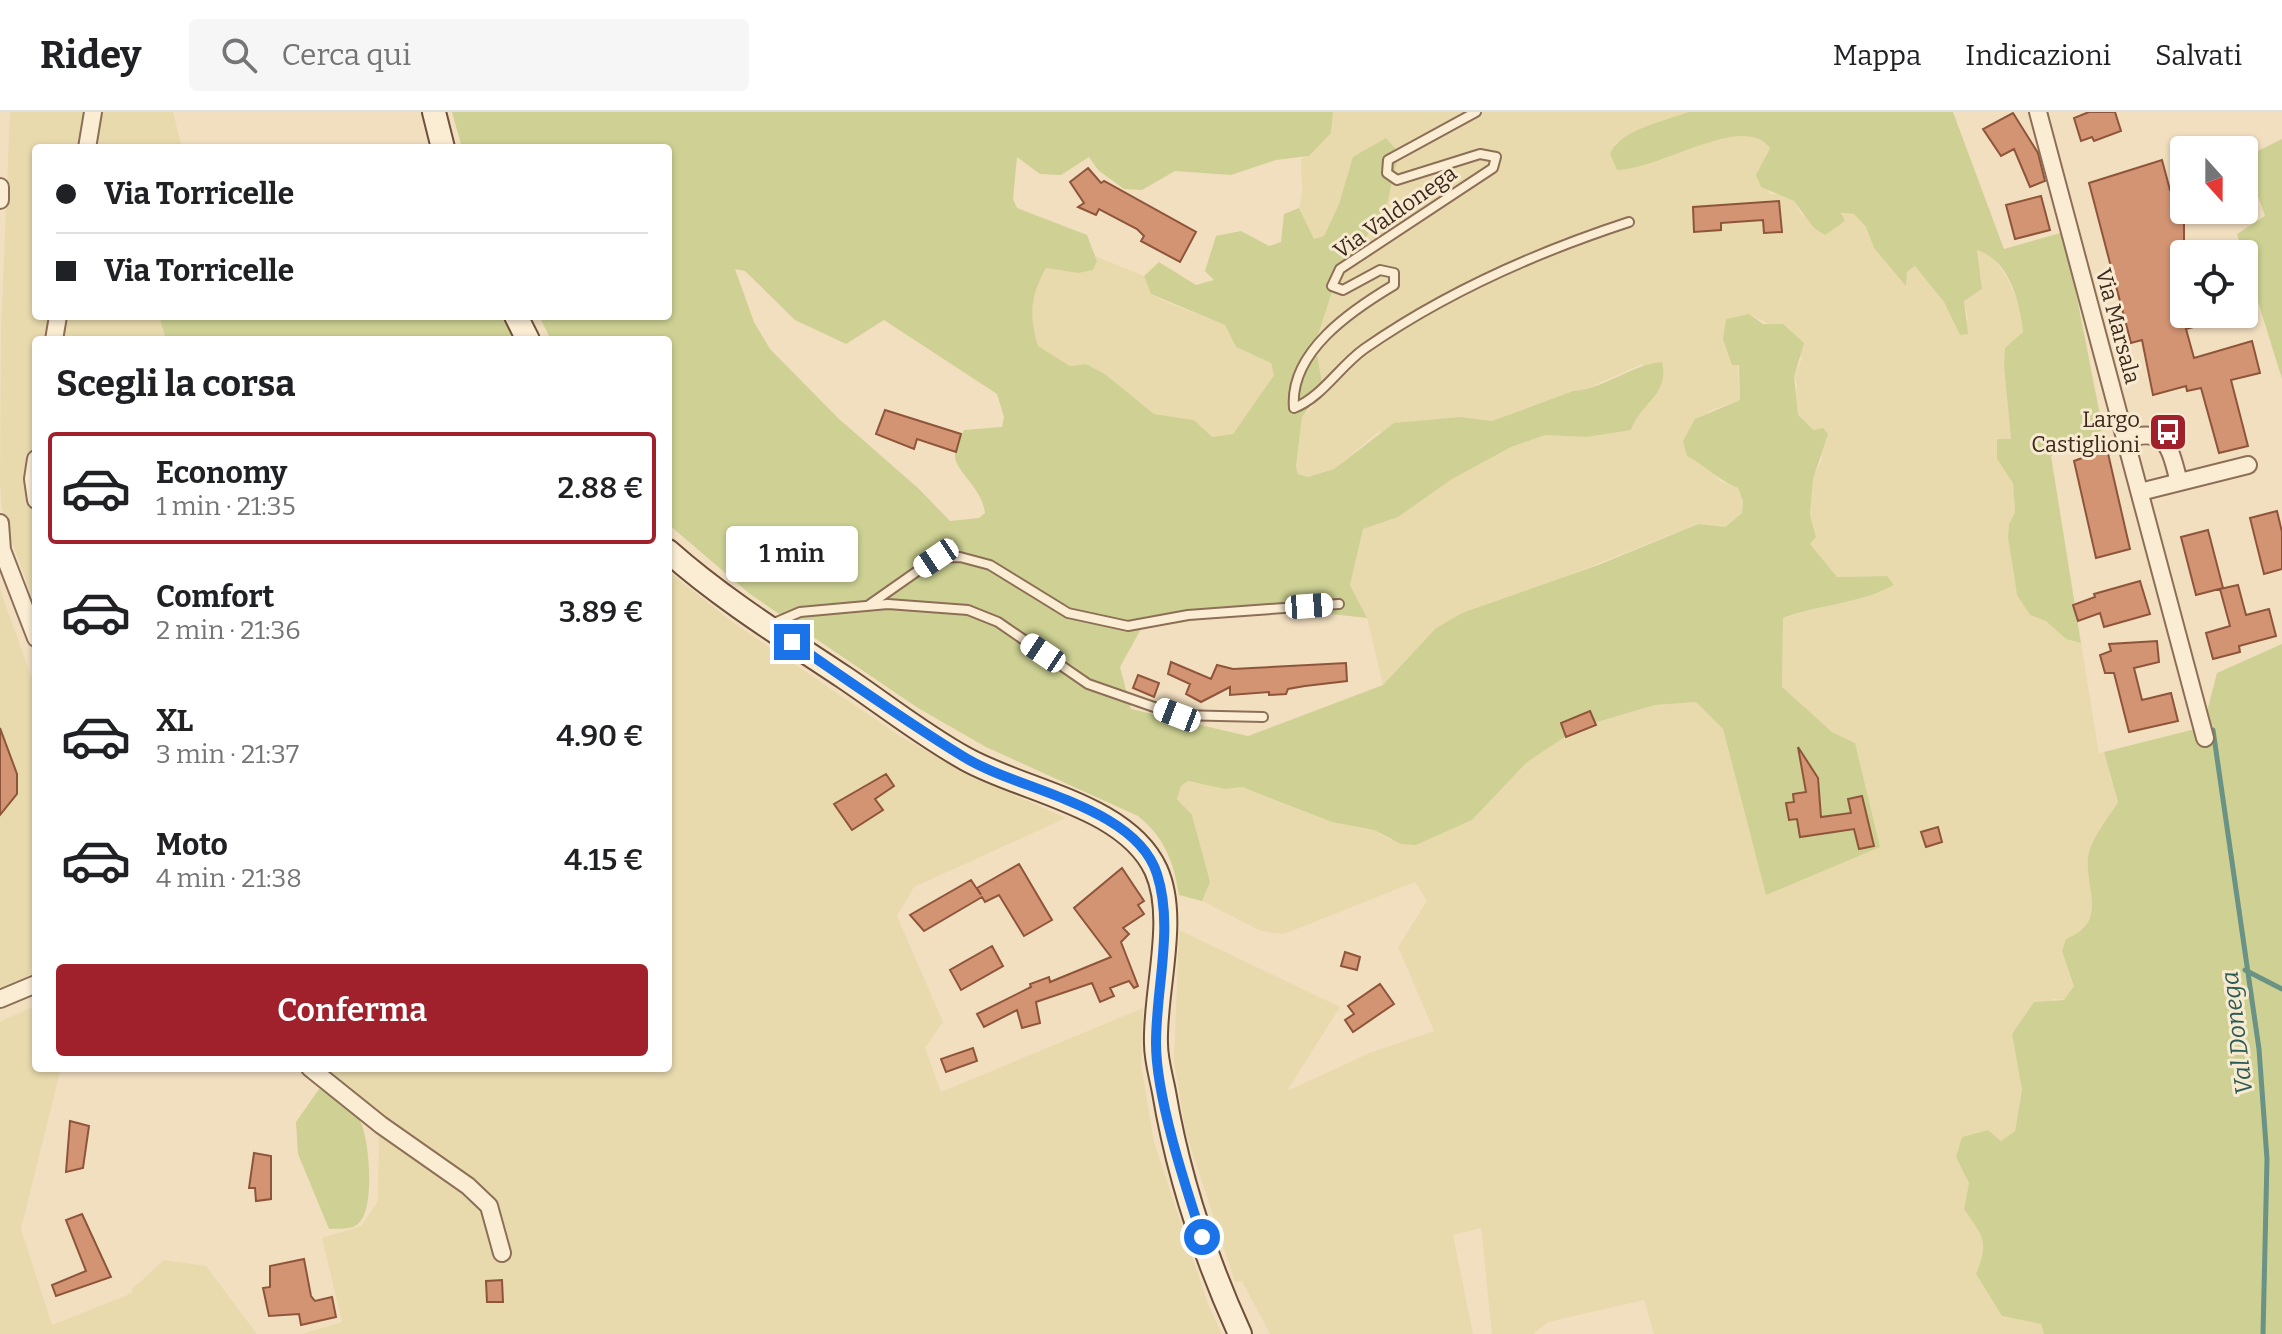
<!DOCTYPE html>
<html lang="it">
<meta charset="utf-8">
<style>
body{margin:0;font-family:Bitter,serif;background:#f6f6f6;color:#202124;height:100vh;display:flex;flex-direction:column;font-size:30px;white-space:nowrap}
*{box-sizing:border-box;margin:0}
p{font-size:26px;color:#757577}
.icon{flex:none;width:44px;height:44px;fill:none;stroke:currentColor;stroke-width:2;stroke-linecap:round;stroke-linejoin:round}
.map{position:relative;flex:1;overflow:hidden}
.side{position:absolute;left:32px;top:224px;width:640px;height:736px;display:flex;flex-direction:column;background:#fff;border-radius:8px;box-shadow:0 2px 6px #0004}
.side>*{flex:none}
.guide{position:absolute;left:32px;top:32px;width:640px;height:176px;border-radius:8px;box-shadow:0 2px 6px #0004;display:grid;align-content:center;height:176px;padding:0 24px;background:#fff}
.needle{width:52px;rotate:159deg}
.controls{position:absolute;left:2170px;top:24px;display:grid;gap:16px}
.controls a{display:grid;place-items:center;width:88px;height:88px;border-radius:8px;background:#fff;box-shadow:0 2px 6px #0004;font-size:40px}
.end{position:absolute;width:36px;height:36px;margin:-18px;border:10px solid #1a73e8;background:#fff;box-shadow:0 0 0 4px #fff}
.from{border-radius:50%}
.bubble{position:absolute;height:56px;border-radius:8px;background:#fff;box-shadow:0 2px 6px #0004;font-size:26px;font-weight:600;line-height:56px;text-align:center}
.car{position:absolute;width:24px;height:48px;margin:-24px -12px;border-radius:10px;box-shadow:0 0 6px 2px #0007;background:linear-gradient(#fff 24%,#345 0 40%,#fff 0 76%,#345 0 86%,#fff 0)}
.guide b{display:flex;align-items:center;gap:28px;height:76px;font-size:30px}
.guide b+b{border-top:2px solid #e0e0e0}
.guide i{width:20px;height:20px;background:#202124}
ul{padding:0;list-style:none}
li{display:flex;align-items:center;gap:24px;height:112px;margin:0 16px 12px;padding:0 8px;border:4px solid transparent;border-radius:8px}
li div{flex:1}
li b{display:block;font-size:30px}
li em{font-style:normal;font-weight:600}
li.current{border-color:#a0212b}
li>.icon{width:72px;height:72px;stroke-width:1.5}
h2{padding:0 24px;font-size:36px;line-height:96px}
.button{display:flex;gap:16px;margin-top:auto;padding:16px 24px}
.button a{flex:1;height:92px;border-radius:8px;background:#a0212b;color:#fff;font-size:32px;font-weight:600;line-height:92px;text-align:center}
header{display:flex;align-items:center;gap:48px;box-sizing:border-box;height:112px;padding:0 40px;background:#fff;border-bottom:2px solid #e0e0e0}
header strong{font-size:38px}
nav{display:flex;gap:44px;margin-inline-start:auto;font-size:28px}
.search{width:560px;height:72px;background:#f6f6f6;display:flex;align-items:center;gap:20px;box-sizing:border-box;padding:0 28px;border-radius:8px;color:#757577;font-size:30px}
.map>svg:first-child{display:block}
.farmland{fill:#e8daad}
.green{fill:#ced193;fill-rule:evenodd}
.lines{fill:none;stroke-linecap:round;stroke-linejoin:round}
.stream{stroke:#6a9285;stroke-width:5}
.building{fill:#d39473;stroke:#8e553a;stroke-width:2}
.lane-casing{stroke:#8c6f56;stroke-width:12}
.street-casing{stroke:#8c6f56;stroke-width:20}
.secondary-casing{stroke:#6e503a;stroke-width:26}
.lane{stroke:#fbedd4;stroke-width:8}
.street{stroke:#fbedd4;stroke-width:16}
.secondary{stroke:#fbedd4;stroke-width:22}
.route{stroke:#1a73e8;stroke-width:10}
.labels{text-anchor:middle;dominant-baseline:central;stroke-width:6;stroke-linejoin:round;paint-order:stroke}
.street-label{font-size:22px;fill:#3b291c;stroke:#f8ead1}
.poi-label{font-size:22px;fill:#3b291c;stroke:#f8ead1;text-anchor:end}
.water-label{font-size:24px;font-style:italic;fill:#2a5c55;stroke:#f8ead1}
</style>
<header>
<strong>Ridey</strong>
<div class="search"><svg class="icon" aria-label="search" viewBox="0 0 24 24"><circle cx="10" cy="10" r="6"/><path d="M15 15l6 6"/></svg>Cerca qui</div>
<nav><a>Mappa</a><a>Indicazioni</a><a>Salvati</a></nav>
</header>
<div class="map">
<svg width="2282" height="1222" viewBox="0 0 2282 1222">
<rect width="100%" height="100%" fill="#f2dfc0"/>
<path class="farmland" d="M10 0H173L182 36H36V204H159L166 228H36V496L10 424 2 396 0 371 1 219Z
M1333 0H1688L1635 20 1613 33 1712 21 1734 12 1747 13 1761 22 1770 36 1765 43 1769 82H1782L1794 89 1802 103 1854 102 1866 115 1874 136 1906 173 1907 160 1915 154 1944 190 1960 223 1968 206 1964 189 1982 176 1977 137 1991 143 2006 164 2020 193 2023 220 2004 254 2011 327 1997 328V347L2013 370 2015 400 2009 412 2008 425 2017 483 2030 503 2046 508 2066 527 2081 531 2099 641 2104 640 2118 690 2088 742 2094 795 2089 809 2080 821 2066 827 2074 874 2064 888 2053 887 2012 922 2022 978 2015 1019 2001 1029 1988 1018 1962 1025 1969 1071 1964 1097 1984 1125 1985 1138 1976 1162 2002 1204 2041 1212 2044 1222H1654L1644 1188 1548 1210 1533 1222H1492L1481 1116 1453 1123 1473 1222H1270L1242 1169 1235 1170 1186 1021 1174 949 1179 818 1340 895 1287 979 1372 940 1434 919 1398 835 1427 789 1415 770 1284 822 1261 819 1202 789 1209 770 1192 703 1177 687 1181 674 1188 669 1225 677 1242 675 1332 710 1374 718 1388 727 1416 733 1472 708 1526 650 1580 615 1655 593 1696 590 1723 617 1766 782 1855 631 1832 620 1782 576 1783 506 1894 473 1887 464 1837 465 1810 432 1816 425 1810 403 1813 366 1822 347 1815 318 1798 303 1794 293 1797 273 1794 265 1802 246 1773 214 1749 202 1738 252 1740 288 1709 299 1687 344 1709 356 1720 369 1738 376 1743 389 1742 401 1724 415 1697 412 1435 517 1383 573 1367 506 1350 473 1363 417 1398 405 1452 367 1511 335 1545 323 1586 325 1650 291 1642 252 1584 278 1573 279 1492 309 1461 305 1377 321 1334 357 1308 365 1298 362 1296 354 1302 305 1313 294 1315 232 1333 177 1347 158 1372 111 1382 103 1396 60 1339 92 1324 124 1314 127 1299 96 1302 81 1301 47 1309 44 1331 20Z
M1095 144 1144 164 1151 182 1164 189 1225 213 1236 235 1271 251 1274 263 1233 322 1212 325 1194 308 1154 302 1105 262 1086 252 1070 254 1038 234 1030 205 1035 175 1046 156 1078 161 1097 149Z
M668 459 731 509 900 624 970 663 1066 706 914 775 897 804 943 910 925 936 941 980 1143 896 1141 953 1154 1030 1208 1192 1222 1222H302L342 1210 322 1126 361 1114 378 1089 379 1020 316 956H668Z
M0 477 36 578V859L0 880Z
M36 893V956H61L21 1117 52 1213 132 1181V1177L164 1148 206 1154 257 1222H0V910Z"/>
<path class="green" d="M452 0H1333L1331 21 1309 44 1276 48 1231 63 1175 59 1142 78 1124 77 1098 58 1089 45 1061 63 1040 62 1017 45 1013 87 1017 96 1087 123 1097 149 1093 158 1078 161 1046 156C1030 184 1029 204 1038 234L1070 254 1086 252 1105 262 1154 302 1194 308 1212 325 1233 322 1274 263 1271 251 1236 235 1225 213 1151 182 1144 164 1159 150 1196 173 1214 168 1205 159 1216 124 1241 119 1269 134 1281 130 1284 102 1299 96 1314 127 1324 124 1339 92 1353 45 1386 26 1399 41 1387 92 1333 177 1315 232 1323 276 1302 305 1296 354 1298 362 1308 365 1334 357 1394 311 1461 305 1492 309 1573 279C1605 277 1630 253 1662 250 1670 283 1640 291 1631 318L1586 325 1545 323 1511 335 1452 367 1398 405 1363 417 1350 473 1367 506 1276 496 1141 517 1120 555 1131 597 1248 624 1383 573 1435 517 1462 501 1601 452 1698 412 1725 415 1742 401 1743 389 1738 376C1718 368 1706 354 1687 344L1683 329 1695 307 1740 288 1739 253H1732L1723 227 1726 207 1749 202 1763 212H1783L1804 231 1794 265 1798 303 1814 318 1823 316 1828 322 1813 367 1810 403 1816 425 1810 432 1837 465 1887 464 1894 473C1859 492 1820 492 1783 506L1782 575 1832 620 1855 631 1880 735 1766 783 1723 617 1696 590 1655 593 1580 615 1527 650 1472 708 1416 733 1401 732 1374 718 1332 710 1242 675 1225 677 1188 669 1181 674 1177 687 1192 703 1210 770 1202 789 1179 783C1174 750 1164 725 1138 704L986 635 918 596 750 482 668 412V228H551L539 204H668V36H462ZM735 157 745 159 795 208 846 232 884 208 997 282 1004 305 1002 315 964 318C961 325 955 336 955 343 954 359 982 375 985 401L979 406 950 409 918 376 839 307 770 237 754 210Z
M1688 0H1953L2004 137 2064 120 2103 318 2051 344 2081 531 2066 527 2046 509 2030 503 2017 483 2008 425 2009 412 2015 400 2013 371 1997 347V327H2011L2004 254 2005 236 2023 220C2020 189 2009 148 1977 138L1982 177 1964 189 1968 222 1960 223 1944 190 1915 154 1907 160 1906 174 1874 136 1866 115 1854 102 1841 101 1845 109 1825 123 1814 116 1794 89 1761 75 1756 63 1770 36C1743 0 1663 57 1617 58L1610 42C1619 18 1665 9 1688 0Z
M2282 27V267L2237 122 2265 104 2244 46Z
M159 204H503L515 228H166Z
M2282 532V1222H2044L2041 1212 2002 1204 1976 1162C1989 1129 1984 1126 1964 1097L1969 1071 1956 1045 1962 1025 1988 1018 2001 1029 2015 1019 2022 978 2012 922 2034 890 2064 888 2074 874 2062 839 2066 827C2109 809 2085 779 2088 745 2090 728 2109 705 2118 690L2104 640 2203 615 2217 561Z
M319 977C334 984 349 994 359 1007 370 1024 375 1097 359 1111 350 1119 340 1116 329 1117L298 1042 296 1010Z"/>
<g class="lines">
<path class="stream" d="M2213 618 2259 937 2267 1047 2263 1222
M2245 858 2282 877"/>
</g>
<path class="building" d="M2089 0H2115L2121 19 2094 29 2092 25 2081 29 2074 6Z
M2013 1 2038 41 2045 69 2030 75 2014 37 2001 44 1983 17Z
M2162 48 2170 78 2184 75V202H2223V207L2186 217 2194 246 2252 229 2260 261 2231 268 2248 334 2219 341 2201 276 2187 279 2186 274 2153 283 2142 228 2131 231 2089 71Z
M1088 56 1101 71 1104 69 1196 120 1180 150 1141 129 1144 124 1137 117 1099 97 1096 103 1078 95 1084 91 1070 70Z
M2041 84 2050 118 2015 127 2006 93Z
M1779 89 1782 120 1764 121 1763 108 1721 111V118L1694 120 1693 95Z
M885 298 961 322 956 340 917 327 914 337 876 322Z
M2107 337 2130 437 2096 446 2074 349Z
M2277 399 2282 420V457L2264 462 2250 406Z
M2208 418 2223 476 2196 483 2181 425Z
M2140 469 2150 502 2104 515 2100 501 2078 509 2073 493 2095 485 2094 482Z
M2238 473 2246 503 2269 497 2276 524 2239 534 2240 540 2213 547 2206 521 2230 514 2220 477Z
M2157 529 2159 550 2134 556 2142 588 2171 581 2178 609 2129 620 2114 561H2105L2100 543 2111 539 2109 532Z
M1171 550 1211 567 1217 553 1233 557 1346 551 1347 569 1305 574 1288 577 1286 582 1269 583V580L1230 583V575L1201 590 1186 582 1190 572 1168 562Z
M1138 563 1159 571 1154 585 1133 576Z
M1590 599 1596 613 1566 625 1561 611Z
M0 616 17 662V682L0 703Z
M1798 635 1818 666 1821 705 1851 701 1848 687 1862 684 1874 734 1859 737 1854 717 1800 725 1797 707 1789 708 1786 691 1794 690 1793 682 1806 680Z
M886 662 894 674 875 687 883 698 852 718 834 692Z
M1938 715 1942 730 1926 735 1921 720Z
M1019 752 1052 808 1024 824 999 783 985 790 982 785 924 819 910 803 971 768 981 783 977 776Z
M1122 756 1144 789 1138 793 1144 802 1123 816 1129 822 1121 830 1138 874 1134 876 1129 869 1110 876 1114 884 1100 890 1092 871 1036 890 1040 911 1022 916 1017 898 984 915 977 902 1031 875 1030 872 1049 865 1050 870 1111 845 1074 796Z
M992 834 1003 854 961 878 950 858Z
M1345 840 1360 845 1357 858 1341 854Z
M1380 872 1394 892 1353 920 1345 908 1354 902 1348 894Z
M973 936 977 949 946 960 941 947Z
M70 1009 89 1014 83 1056 66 1060Z
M254 1041 271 1044V1087L256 1089 255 1076H249Z
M82 1102 111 1165 56 1184 52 1173 86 1159 66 1108Z
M304 1147 311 1184 315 1189 332 1185 336 1205 301 1213 299 1202 269 1204 263 1176 270 1175V1154Z
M502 1168 503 1190H487L486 1169Z"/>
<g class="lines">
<g class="lane-casing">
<path id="lane" d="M1476 0 1388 48 1387 61 1397 68 1480 42 1496 45 1493 56 1340 157 1332 174 1343 178 1380 158 1394 161V173C1352 198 1289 240 1294 296 1322 285 1339 255 1364 237 1443 182 1537 140 1629 110
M869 493 936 446 960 445 990 453 1068 501 1128 514 1188 503 1339 492
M772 512 800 500 888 492 968 498 998 510 1088 572 1177 603 1263 605"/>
</g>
<g class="street-casing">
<path id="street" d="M2038 0 2205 626
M87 36 93 0
M0 75V88
M54 228 58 204
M2126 327C2168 314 2170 337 2179 370
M36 347 33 367 36 388
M2140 380 2248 353
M0 411 2 438 36 526
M0 887 36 872
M310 956 381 1013 468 1074 489 1094 502 1141"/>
</g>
<g class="secondary-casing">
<path id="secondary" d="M434 0 443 36
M516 204 528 228
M668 439C722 487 785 526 845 566 885 593 924 624 966 647 1023 679 1126 693 1156 758 1178 806 1154 880 1156 932 1156 948 1161 964 1164 980 1178 1063 1205 1145 1240 1222"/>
</g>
<use href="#lane" class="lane"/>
<use href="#street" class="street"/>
<use href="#secondary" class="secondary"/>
</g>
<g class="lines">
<path class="route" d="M792 530C849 569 905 609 964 645 1017 678 1136 694 1157 762 1174 815 1156 875 1156 931 1156 985 1185 1073 1202 1125"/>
</g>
<defs>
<g id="bus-square" transform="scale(2)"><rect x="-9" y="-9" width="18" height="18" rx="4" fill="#a0212b" stroke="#f8ead1"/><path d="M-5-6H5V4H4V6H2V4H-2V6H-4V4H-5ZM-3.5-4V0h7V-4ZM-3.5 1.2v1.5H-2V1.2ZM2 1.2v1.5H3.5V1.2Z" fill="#fff"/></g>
</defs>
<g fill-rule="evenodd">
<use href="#bus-square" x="2168" y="320"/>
</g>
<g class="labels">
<g class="street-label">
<text transform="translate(1395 100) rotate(-35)">Via Valdonega</text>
<text transform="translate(2118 214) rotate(75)">Via Marsala</text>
</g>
<g class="poi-label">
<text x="2140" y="307">Largo<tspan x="2140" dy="25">Castiglioni</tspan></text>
</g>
<g class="water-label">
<text transform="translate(2237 921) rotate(-97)">Val Donega</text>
</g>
</g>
</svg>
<div class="controls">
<a><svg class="needle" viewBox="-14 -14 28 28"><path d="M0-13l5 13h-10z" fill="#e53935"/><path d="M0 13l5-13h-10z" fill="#757577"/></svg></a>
<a><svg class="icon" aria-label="locate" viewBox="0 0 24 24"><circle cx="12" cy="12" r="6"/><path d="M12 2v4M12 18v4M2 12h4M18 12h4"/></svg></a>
</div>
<i class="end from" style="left:1202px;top:1125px"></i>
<i class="end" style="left:792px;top:530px"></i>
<div class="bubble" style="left:726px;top:414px;width:132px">1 min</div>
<i class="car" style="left:936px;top:446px;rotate:236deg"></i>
<i class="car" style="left:1309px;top:494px;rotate:86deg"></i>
<i class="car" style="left:1043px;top:541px;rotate:304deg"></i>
<i class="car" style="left:1177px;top:603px;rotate:291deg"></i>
<div class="guide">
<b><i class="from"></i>Via Torricelle</b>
<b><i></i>Via Torricelle</b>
</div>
<section class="side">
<h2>Scegli la corsa</h2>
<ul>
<li class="current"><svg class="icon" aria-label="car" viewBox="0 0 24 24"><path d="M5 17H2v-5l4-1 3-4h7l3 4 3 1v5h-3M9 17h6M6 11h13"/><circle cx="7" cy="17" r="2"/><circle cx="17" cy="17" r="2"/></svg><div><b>Economy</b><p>1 min · 21:35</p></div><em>2.88 €</em></li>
<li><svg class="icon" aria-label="car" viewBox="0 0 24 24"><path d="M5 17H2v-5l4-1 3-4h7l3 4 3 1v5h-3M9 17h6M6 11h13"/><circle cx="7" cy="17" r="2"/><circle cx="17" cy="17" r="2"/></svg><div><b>Comfort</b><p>2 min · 21:36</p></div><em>3.89 €</em></li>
<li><svg class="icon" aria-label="car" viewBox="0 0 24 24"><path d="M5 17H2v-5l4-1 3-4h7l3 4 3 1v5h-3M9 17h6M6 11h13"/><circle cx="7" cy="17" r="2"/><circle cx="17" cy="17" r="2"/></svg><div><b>XL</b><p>3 min · 21:37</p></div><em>4.90 €</em></li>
<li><svg class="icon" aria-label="car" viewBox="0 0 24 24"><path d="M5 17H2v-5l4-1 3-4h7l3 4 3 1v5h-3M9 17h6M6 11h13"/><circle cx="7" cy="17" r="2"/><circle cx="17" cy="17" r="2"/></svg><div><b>Moto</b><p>4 min · 21:38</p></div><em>4.15 €</em></li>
</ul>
<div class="button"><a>Conferma</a></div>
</section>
</div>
